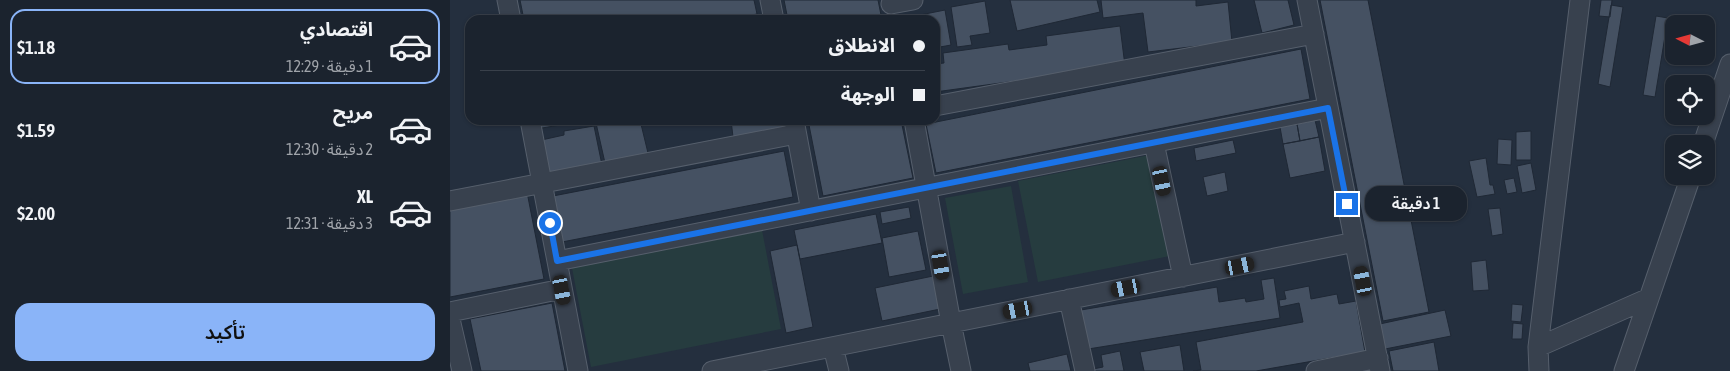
<!DOCTYPE html>
<html lang="ar">
<meta charset="utf-8">
<style>
body{margin:0;font-family:"Asap Condensed","Noto Sans Arabic",sans-serif;background:#282f3a;color:#f1f3f6;direction:rtl;height:100vh;display:flex;flex-direction:column;font-size:19px;white-space:nowrap}
*{box-sizing:border-box;margin:0}
p{font-size:16px;color:#a0a4aa}
.icon{flex:none;width:28px;height:28px;fill:none;stroke:currentColor;stroke-width:2;stroke-linecap:round;stroke-linejoin:round}
.map{position:relative;flex:1;overflow:hidden;direction:ltr}
.panel{display:flex;flex-direction:column;background:#1b232e;width:450px}
.panel>*{flex:none}
.top-card{position:absolute;left:15px;top:15px;width:475px;height:110px;border-radius:15px;box-shadow:0 1px 4px #0004,0 0 0 1px #39404a;direction:rtl;display:grid;align-content:center;height:110px;padding:0 15px;background:#1b232e}
.needle{width:32px;rotate:276deg}
.controls{position:absolute;left:1215px;top:15px;display:grid;gap:10px}
.controls a{display:grid;place-items:center;width:50px;height:50px;border-radius:10px;background:#1b232e;box-shadow:0 1px 4px #0004,0 0 0 1px #39404a;font-size:25px}
.end{position:absolute;width:22px;height:22px;margin:-11px;border:6px solid #1a73e8;background:#fff;box-shadow:0 0 0 2px #fff}
.from{border-radius:50%}
.bubble{position:absolute;height:35px;border-radius:15px;background:#1b232e;box-shadow:0 1px 4px #0004,0 0 0 1px #39404a;font-size:16px;font-weight:600;line-height:35px;text-align:center;direction:rtl}
.car{position:absolute;width:15px;height:30px;margin:-15px -8px;border-radius:6px;box-shadow:0 0 4px 1px #0007;background:linear-gradient(#222 24%,#8ab4d8 0 40%,#222 0 76%,#8ab4d8 0 86%,#222 0)}
.top-card b{display:flex;align-items:center;gap:18px;height:48px;font-size:19px}
.top-card b+b{border-top:1px solid #39404a}
.top-card i{width:12px;height:12px;background:#f1f3f6}
ul{padding:9px 0 0;list-style:none}
li{display:flex;align-items:center;gap:15px;height:75px;margin:0 10px 8px;padding:0 5px;border:2px solid transparent;border-radius:15px}
li div{flex:1}
li b{display:block;font-size:19px}
li em{font-style:normal;font-weight:600}
li.on{border-color:#8ab4f8}
li>.icon{width:45px;height:45px;stroke-width:1.5}
.action{display:flex;gap:10px;margin-top:auto;padding:10px 15px}
.action a{flex:1;height:58px;border-radius:15px;background:#8ab4f8;color:#111;font-size:20px;font-weight:600;line-height:58px;text-align:center}
main{display:flex;flex:1;min-height:0}
.map>svg:first-child{display:block}
.green{fill:#263c3f}
.building{fill:#455162;stroke:#1f2835}
.lines{fill:none;stroke-linecap:round;stroke-linejoin:round}
.minor-casing{stroke:#565f6c;stroke-width:21}
.minor{stroke:#38414e;stroke-width:19}
.route{stroke:#1a73e8;stroke-width:6}
</style>
<main>
<div class="map">
<svg width="1280" height="371" viewBox="0 0 1280 371">
<rect width="100%" height="100%" fill="#242f3e"/>
<path class="green" d="M700 155 720 256 588 282 568 181Z
M561 186 578 282 513 294 495 198Z
M312 230 331 329 141 367 122 268Z"/>
<path class="building" d="M70 0H304L307 14 274 20H74Z
M334 0H428L432 20H338Z
M560 0H647L650 12 567 31Z
M651 0H746V6L778 2 782 42 698 52 693 13 653 18Z
M804 0H838L844 25 812 33Z
M870 0H918L979 312 933 321Z
M1151 0H1162L1160 17 1149 16Z
M535 1 540 33 520 36 522 45 507 47 501 7Z
M1161 5 1173 7 1160 87 1148 84Z
M495 10 501 45 490 47 489 39H485V20H455V18Z
M1206 16 1218 18 1205 97 1193 95Z
M670 26 675 66 485 92V64L494 63 493 53 558 44 559 50 597 45 596 36Z
M851 49 860 99 486 173 476 124Z
M84 120H109L110 125 86 129Z
M160 120H190L198 153 155 163 146 123Z
M281 120H335L336 131 283 137Z
M358 120H451L463 178 373 196Z
M865 120 869 137 850 141 847 124Z
M847 124 850 141 833 144 830 127Z
M144 126 152 165 94 176 87 141 114 135V131Z
M1081 131V160H1066V132Z
M869 137 875 171 840 178 833 144Z
M1048 139 1062 140 1061 165 1047 164Z
M783 140 786 153 746 161 744 148Z
M334 151 343 197 112 242 103 196Z
M1036 158 1040 185H1043L1045 194 1027 197 1019 161Z
M1081 163 1086 190 1072 193 1067 166Z
M775 172 778 191 757 196 753 177Z
M1064 178 1067 192 1057 194 1054 180Z
M77 192 94 279 0 297V207Z
M459 207 461 218 432 224 430 212Z
M1050 208 1053 234 1042 236 1038 209Z
M426 214 432 243 350 259 344 230Z
M468 231 476 270 439 277 432 238Z
M347 245 363 327 336 333 320 251Z
M1036 260 1039 290 1023 291 1021 262Z
M488 275 495 308 432 321 425 288Z
M824 278 830 318 632 350 625 311 767 287 769 302 795 298 796 302 814 299 811 280Z
M859 286 861 299 887 294 889 304 906 301 915 352 806 371H743L751 370 746 342 853 322 849 303 830 307 829 300 836 299 834 291Z
M102 303 115 371H31L20 319Z
M1062 304 1073 305 1071 322 1061 321Z
M995 310 1001 336 930 350 925 325Z
M1063 323 1073 324 1072 339H1062Z
M984 342 989 371H943L939 351Z
M730 345 734 371H694L690 352Z
M670 351 674 371H643V369L653 367 651 355Z
M617 354 621 371H580L578 363Z"/>
<g class="lines">
<g class="minor-casing">
<path id="minor" d="M57 0 61 20
M320 0 324 20
M857 0 930 371
M441 4 463 0
M485 106 864 34
M80 120 128 371
M344 120 361 211
M464 120 501 323 511 371
M704 143 733 277
M1253 144 1280 64
M0 201 346 134
M107 261 878 108
M619 299 635 371
M0 312 112 289
M0 319 12 371
M383 347 389 371
M1088 347 1199 298
M262 371 905 242
M866 371 928 358
M1089 371 1088 347 1130 0
M1174 371 1241 176"/>
</g>
<use href="#minor" class="minor"/>
</g>
<g class="lines">
<path class="route" d="M100 223 107 261 878 108 897 204"/>
</g>
</svg>
<div class="controls">
<a><svg class="needle" viewBox="-14 -14 28 28"><path d="M0-13l5 13h-10z" fill="#e53935"/><path d="M0 13l5-13h-10z" fill="#a0a4aa"/></svg></a>
<a><svg class="icon" aria-label="locate" viewBox="0 0 24 24"><circle cx="12" cy="12" r="6"/><path d="M12 2v4M12 18v4M2 12h4M18 12h4"/></svg></a>
<a><svg class="icon" aria-label="layers" viewBox="0 0 24 24"><path d="M12 4l9 5-9 5-9-5zM3 14l9 5 9-5"/></svg></a>
</div>
<i class="end from" style="left:100px;top:223px"></i>
<i class="end" style="left:897px;top:204px"></i>
<div class="bubble" style="left:915px;top:186px;width:102px">1 دقيقة</div>
<i class="car" style="left:712px;top:181px;rotate:168deg"></i>
<i class="car" style="left:491px;top:265px;rotate:170deg"></i>
<i class="car" style="left:790px;top:266px;rotate:78deg"></i>
<i class="car" style="left:913px;top:281px;rotate:349deg"></i>
<i class="car" style="left:676px;top:288px;rotate:259deg"></i>
<i class="car" style="left:112px;top:290px;rotate:169deg"></i>
<i class="car" style="left:568px;top:310px;rotate:259deg"></i>
<div class="top-card">
<b><i class="from"></i>الانطلاق</b>
<b><i></i>الوجهة</b>
</div>
</div>
<section class="panel">
<ul>
<li class="on"><svg class="icon" aria-label="car" viewBox="0 0 24 24"><path d="M5 17H2v-5l4-1 3-4h7l3 4 3 1v5h-3M9 17h6M6 11h13"/><circle cx="7" cy="17" r="2"/><circle cx="17" cy="17" r="2"/></svg><div><b>اقتصادي</b><p>1 دقيقة · 12:29</p></div><em>$1.18</em></li>
<li><svg class="icon" aria-label="car" viewBox="0 0 24 24"><path d="M5 17H2v-5l4-1 3-4h7l3 4 3 1v5h-3M9 17h6M6 11h13"/><circle cx="7" cy="17" r="2"/><circle cx="17" cy="17" r="2"/></svg><div><b>مريح</b><p>2 دقيقة · 12:30</p></div><em>$1.59</em></li>
<li><svg class="icon" aria-label="car" viewBox="0 0 24 24"><path d="M5 17H2v-5l4-1 3-4h7l3 4 3 1v5h-3M9 17h6M6 11h13"/><circle cx="7" cy="17" r="2"/><circle cx="17" cy="17" r="2"/></svg><div><b>XL</b><p>3 دقيقة · 12:31</p></div><em>$2.00</em></li>
</ul>
<div class="action"><a>تأكيد</a></div>
</section>
</main>
